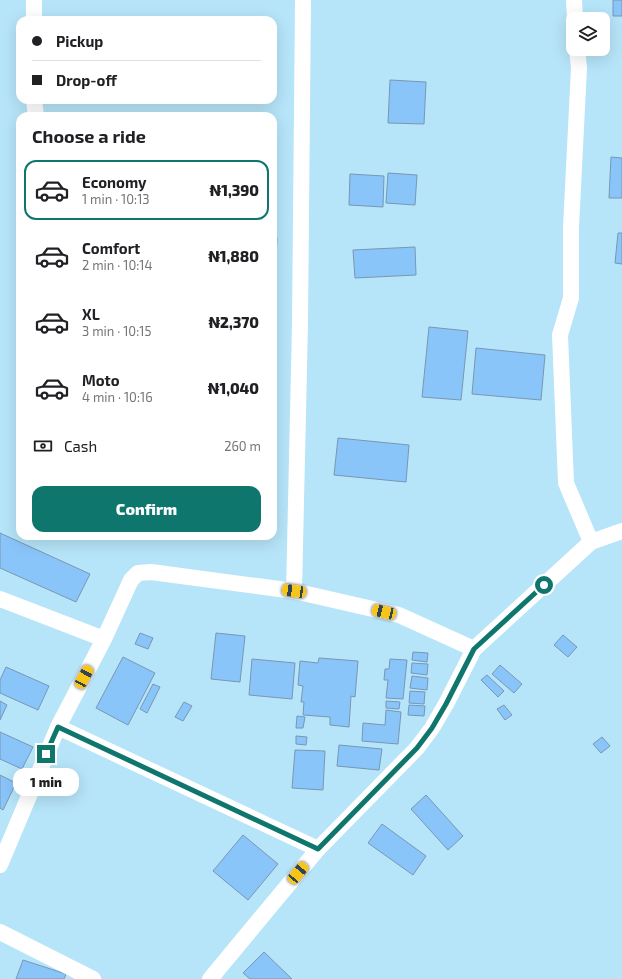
<!DOCTYPE html>
<meta charset="utf-8">
<style>
body{margin:0;font-family:"Exo 2",sans-serif;background:#f6f6f6;color:#202124;height:100vh;display:flex;flex-direction:column;font-size:15px;white-space:nowrap}
*{box-sizing:border-box;margin:0}
p{font-size:13px;color:#757577}
.icon{flex:none;width:22px;height:22px;fill:none;stroke:currentColor;stroke-width:2;stroke-linecap:round;stroke-linejoin:round}
.map{position:relative;flex:1;overflow:hidden}
.drawer{position:absolute;left:16px;top:112px;width:261px;height:428px;display:flex;flex-direction:column;background:#fff;border-radius:12px;box-shadow:0 4px 16px #0002}
.drawer>*{flex:none}
.guide{position:absolute;left:16px;top:16px;width:261px;height:88px;border-radius:12px;box-shadow:0 4px 16px #0002;display:grid;align-content:center;height:88px;padding:0 16px;background:#fff}
.controls{position:absolute;left:566px;top:12px;display:grid;gap:8px}
.controls a{display:grid;place-items:center;width:44px;height:44px;border-radius:8px;background:#fff;box-shadow:0 4px 16px #0002;font-size:20px}
.end{position:absolute;width:18px;height:18px;margin:-9px;border:5px solid #0f766e;background:#fff;box-shadow:0 0 0 2px #fff}
.from{border-radius:50%}
.bubble{position:absolute;height:28px;border-radius:12px;background:#fff;box-shadow:0 4px 16px #0002;font-size:13px;font-weight:800;line-height:28px;text-align:center}
.car{position:absolute;width:12px;height:24px;margin:-12px -6px;border-radius:5px;box-shadow:0 0 3px 1px #0007;background:linear-gradient(#f5c518 24%,#345 0 40%,#f5c518 0 76%,#345 0 86%,#f5c518 0)}
.guide b{display:flex;align-items:center;gap:14px;height:38px;font-size:15px}
.guide b+b{border-top:1px solid #e0e0e0}
.guide i{width:10px;height:10px;background:#202124}
ul{padding:0;list-style:none}
li{display:flex;align-items:center;gap:12px;height:60px;margin:0 8px 6px;padding:0 8px;border:2px solid transparent;border-radius:12px}
li div{flex:1}
li b{display:block;font-size:15px}
li em{font-style:normal;font-weight:800}
li.current{border-color:#0f766e}
li>.icon{width:36px;height:36px;stroke-width:1.5}
h2{padding:0 16px;font-size:18px;line-height:48px}
.pay{display:flex;align-items:center;gap:10px;height:44px;padding:0 16px;font-size:15px}
.pay p{margin-inline-start:auto}
.primary-button{display:flex;gap:8px;margin-top:auto;padding:8px 16px}
.primary-button a{flex:1;height:46px;border-radius:12px;background:#0f766e;color:#fff;font-size:16px;font-weight:800;line-height:46px;text-align:center}
.map>svg:first-child{display:block}
.building{fill:#8ac5fa;stroke:#7897b4}
.lines{fill:none;stroke-linecap:round;stroke-linejoin:round}
.minor{stroke:#fff;stroke-width:16}
.route{stroke:#0f766e;stroke-width:5}
</style>
<div class="map">
<svg width="622" height="979" viewBox="0 0 622 979">
<rect width="100%" height="100%" fill="#b6e4f8"/>
<path class="building" d="M613 0H622V16H613Z
M390 80 426 82 424 124 388 123Z
M273 152H276L274 190 273 189Z
M611 157 622 158V198H609Z
M388 173 417 175 415 205 386 203Z
M350 174 384 176 383 207 349 205Z
M618 233H622V264L615 263Z
M273 238H277L276 256H273Z
M415 247 416 275 355 278 353 250Z
M429 327 468 331 461 400 422 397Z
M476 348 545 355 541 400 472 394Z
M338 438 409 445 406 482 334 475Z
M0 533 90 574 76 602 0 568Z
M140 633 153 638 148 649 135 644Z
M216 633 245 636 240 682 211 679Z
M563 635 577 647 568 657 554 645Z
M413 652 428 653 427 662 412 660Z
M123 657 155 673 128 725 96 708Z
M319 658 358 661 355 697 351 696 349 727 330 725V717L303 715 304 702H301L303 686 298 685 300 661 318 663Z
M252 659 295 663 292 699 249 695Z
M390 659 407 660 403 699 386 698 388 680H384L385 669H389Z
M412 663 428 664 427 675 411 673Z
M500 665 522 684 514 693 492 674Z
M6 667 49 686 38 710 0 693V680Z
M487 675 504 691 498 697 481 680Z
M412 676 428 678 427 690 410 688Z
M153 684 160 687 147 713 140 709Z
M410 691 425 692 424 704 409 703Z
M0 701 7 705 0 720Z
M386 701 400 702 399 709 386 708Z
M184 702 192 706 183 721 175 717Z
M409 705 425 706 424 716 408 715Z
M504 705 512 715 505 720 497 709Z
M386 710 401 712 398 744 362 741 363 723 385 725Z
M297 716 305 717 303 728H296Z
M0 732 33 747 22 769 0 759Z
M296 736 307 737 306 745 296 744Z
M602 737 610 746 601 753 593 744Z
M339 745 382 749 379 770 337 766Z
M295 750 325 751 323 790 292 788Z
M0 775 16 783 3 810 0 808Z
M426 795 463 836 448 850 411 809Z
M382 824 426 856 413 875 368 843Z
M243 835 278 864 248 900 213 871Z
M264 952 292 979H250L243 973Z
M23 960 66 974 64 979H16Z"/>
<g class="lines">
<path class="minor" d="M34 0V20
M574 0 575 19
M577 49 579 68 571 227V298L560 335 566 483 591 542
M34 100 36 116
M294 591 300 324 303 0
M0 599 104 639
M58 727 318 849
M0 865 58 727 104 639 131 580 138 573 151 572 294 591 399 615 474 649 591 542 622 531
M0 932 93 979
M210 979 318 849 417 748 432 728 446 704 474 649"/>
</g>
<g class="lines">
<path class="route" d="M46 754 58 727 318 849 417 748 432 728 446 704 474 649 544 585"/>
</g>
</svg>
<div class="controls">
<a><svg class="icon" aria-label="layers" viewBox="0 0 24 24"><path d="M12 4l9 5-9 5-9-5zM3 14l9 5 9-5"/></svg></a>
</div>
<i class="end from" style="left:544px;top:585px"></i>
<i class="end" style="left:46px;top:754px"></i>
<div class="bubble" style="left:13px;top:768px;width:66px">1 min</div>
<i class="car" style="left:294px;top:591px;rotate:278deg"></i>
<i class="car" style="left:384px;top:612px;rotate:283deg"></i>
<i class="car" style="left:84px;top:677px;rotate:28deg"></i>
<i class="car" style="left:298px;top:873px;rotate:40deg"></i>
<div class="guide">
<b><i class="from"></i>Pickup</b>
<b><i></i>Drop-off</b>
</div>
<section class="drawer">
<h2>Choose a ride</h2>
<ul>
<li class="current"><svg class="icon" aria-label="car" viewBox="0 0 24 24"><path d="M5 17H2v-5l4-1 3-4h7l3 4 3 1v5h-3M9 17h6M6 11h13"/><circle cx="7" cy="17" r="2"/><circle cx="17" cy="17" r="2"/></svg><div><b>Economy</b><p>1 min · 10:13</p></div><em>₦1,390</em></li>
<li><svg class="icon" aria-label="car" viewBox="0 0 24 24"><path d="M5 17H2v-5l4-1 3-4h7l3 4 3 1v5h-3M9 17h6M6 11h13"/><circle cx="7" cy="17" r="2"/><circle cx="17" cy="17" r="2"/></svg><div><b>Comfort</b><p>2 min · 10:14</p></div><em>₦1,880</em></li>
<li><svg class="icon" aria-label="car" viewBox="0 0 24 24"><path d="M5 17H2v-5l4-1 3-4h7l3 4 3 1v5h-3M9 17h6M6 11h13"/><circle cx="7" cy="17" r="2"/><circle cx="17" cy="17" r="2"/></svg><div><b>XL</b><p>3 min · 10:15</p></div><em>₦2,370</em></li>
<li><svg class="icon" aria-label="car" viewBox="0 0 24 24"><path d="M5 17H2v-5l4-1 3-4h7l3 4 3 1v5h-3M9 17h6M6 11h13"/><circle cx="7" cy="17" r="2"/><circle cx="17" cy="17" r="2"/></svg><div><b>Moto</b><p>4 min · 10:16</p></div><em>₦1,040</em></li>
</ul>
<div class="pay"><svg class="icon" aria-label="cash" viewBox="0 0 24 24"><path d="M3 7h18v10H3z"/><circle cx="12" cy="12" r="2"/></svg>Cash<p>260 m</p></div>
<div class="primary-button"><a>Confirm</a></div>
</section>
</div>
